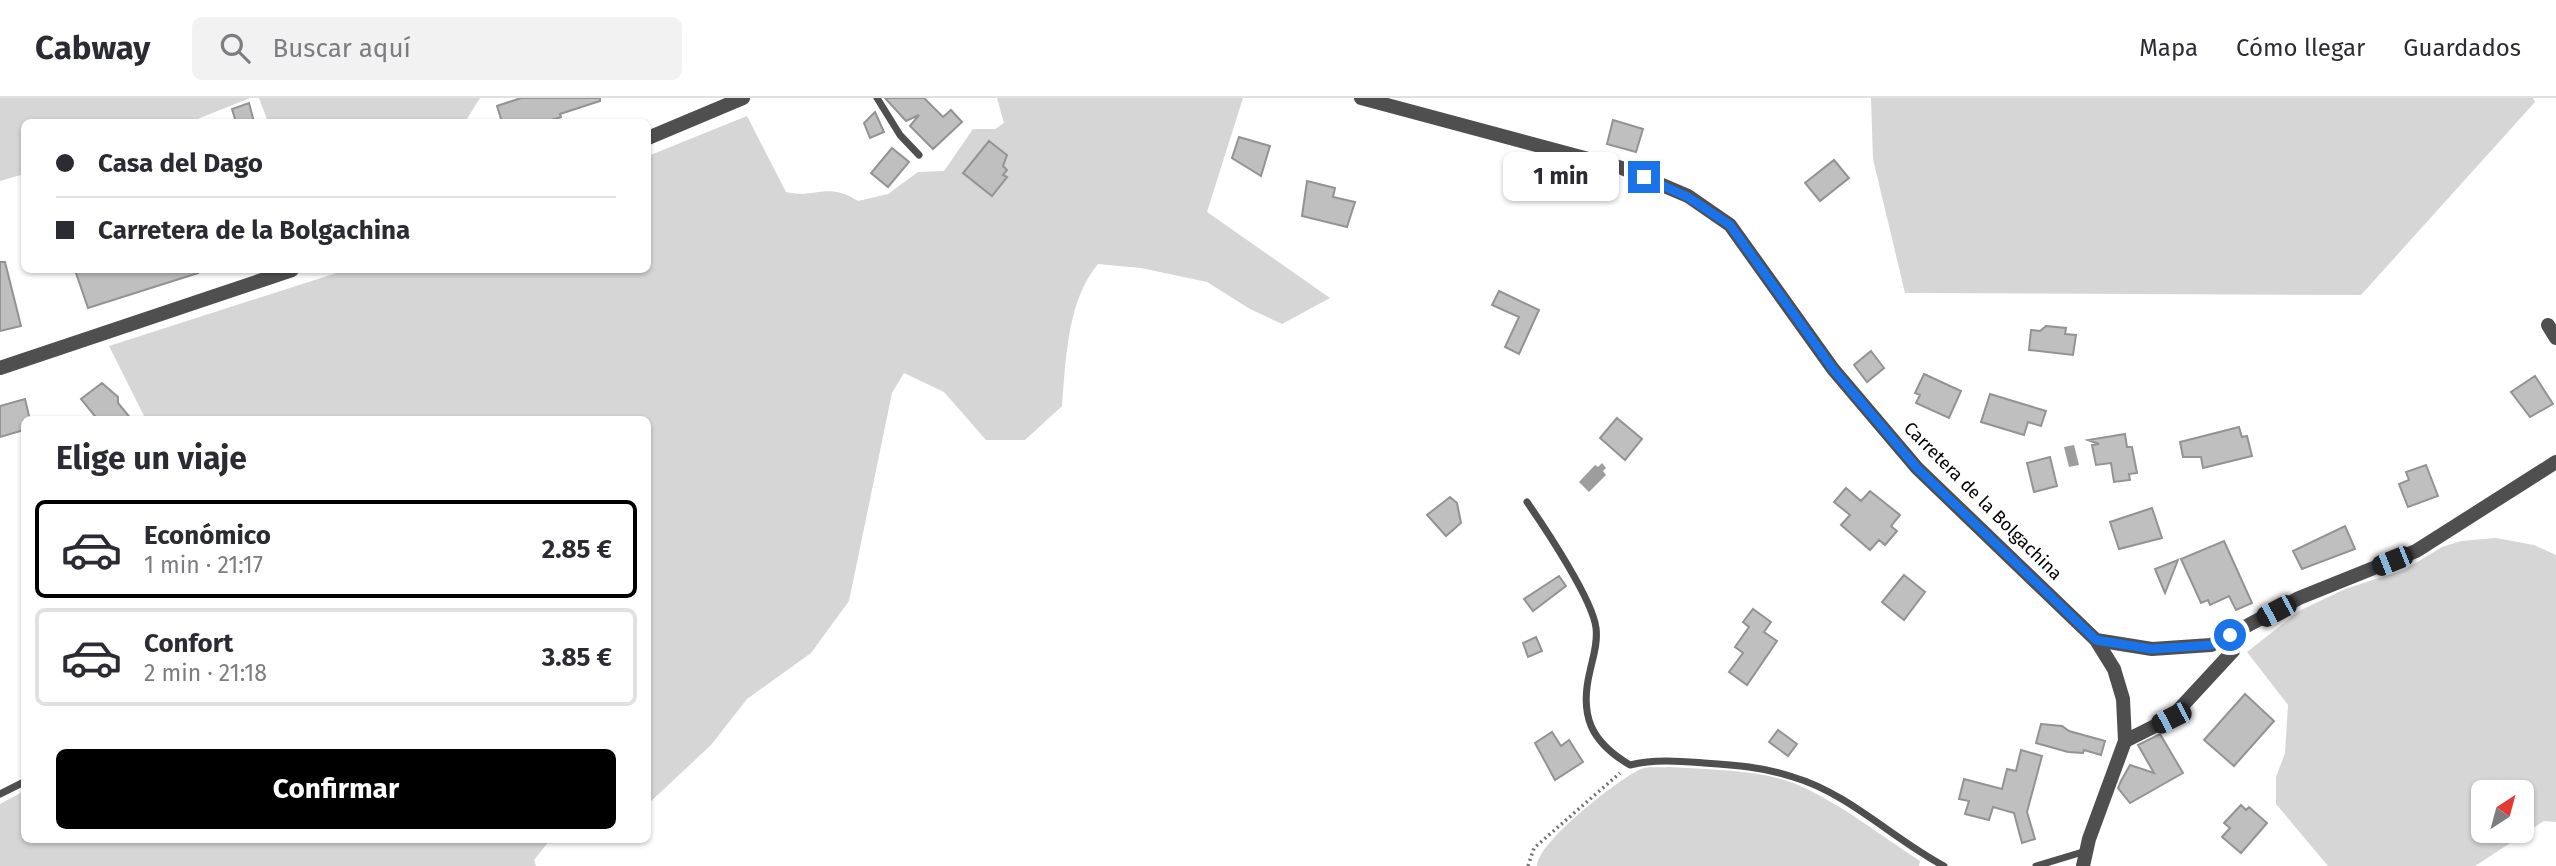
<!DOCTYPE html>
<html lang="es">
<meta charset="utf-8">
<style>
body{margin:0;font-family:"Fira Sans",sans-serif;background:#f2f2f3;color:#2b2b33;height:100vh;display:flex;flex-direction:column;font-size:26px;white-space:nowrap}
*{box-sizing:border-box;margin:0}
p{font-size:23px;color:#7c7c81}
.icon{flex:none;width:38px;height:38px;fill:none;stroke:currentColor;stroke-width:2;stroke-linecap:round;stroke-linejoin:round}
.map{position:relative;flex:1;overflow:hidden}
.panel{position:absolute;left:21px;top:318px;width:630px;height:427px;display:flex;flex-direction:column;background:#fff;border-radius:10px;box-shadow:0 2px 5px #0004}
.panel>*{flex:none}
.banner{position:absolute;left:21px;top:21px;width:630px;height:154px;border-radius:10px;box-shadow:0 2px 5px #0004;display:grid;align-content:center;height:154px;padding:0 35px;background:#fff}
.needle{width:46px;rotate:36deg}
.controls{position:absolute;left:2471px;top:682px;display:grid;gap:14px}
.controls a{display:grid;place-items:center;width:63px;height:63px;border-radius:10px;background:#fff;box-shadow:0 2px 5px #0004;font-size:35px}
.end{position:absolute;width:32px;height:32px;margin:-16px;border:9px solid #1a73e8;background:#fff;box-shadow:0 0 0 4px #fff}
.from{border-radius:50%}
.bubble{position:absolute;height:49px;border-radius:10px;background:#fff;box-shadow:0 2px 5px #0004;font-size:23px;font-weight:700;line-height:49px;text-align:center}
.car{position:absolute;width:21px;height:42px;margin:-21px -10px;border-radius:9px;box-shadow:0 0 5px 2px #0007;background:linear-gradient(#222 24%,#8ab4d8 0 40%,#222 0 76%,#8ab4d8 0 86%,#222 0)}
.banner b{display:flex;align-items:center;gap:24px;height:66px;font-size:26px}
.banner b+b{border-top:2px solid #e1e1e2}
.banner i{width:18px;height:18px;background:#2b2b33}
ul{padding:0;list-style:none}
li{display:flex;align-items:center;gap:21px;height:98px;margin:0 14px 10px;padding:0 21px;border:4px solid #e1e1e2;border-radius:10px}
li div{flex:1}
li b{display:block;font-size:26px}
li em{font-style:normal;font-weight:700}
li.on{border-color:#000}
li>.icon{width:63px;height:63px;stroke-width:1.5}
h2{padding:0 35px;font-size:32px;line-height:84px}
.primary-button{display:flex;gap:14px;margin-top:auto;padding:14px 35px}
.primary-button a{flex:1;height:80px;border-radius:10px;background:#000;color:#fff;font-size:28px;font-weight:700;line-height:80px;text-align:center}
header{display:flex;align-items:center;gap:42px;box-sizing:border-box;height:98px;padding:0 35px;background:#fff;border-bottom:2px solid #e1e1e2}
header strong{font-size:33px}
nav{display:flex;gap:38px;margin-inline-start:auto;font-size:24px}
.search{width:490px;height:63px;background:#f2f2f3;display:flex;align-items:center;gap:18px;box-sizing:border-box;padding:0 24px;border-radius:10px;color:#7c7c81;font-size:26px}
.map>svg:first-child{display:block}
.green{fill:#d6d6d6;fill-rule:evenodd}
.water{fill:#9d9d9d}
.building{fill:#bfbfbf;stroke:#939393;stroke-width:2}
.lines{fill:none;stroke-linecap:round;stroke-linejoin:round}
.path{stroke:#717171;stroke-width:3.5;stroke-dasharray:2 3.5;stroke-linecap:butt}
.lane{stroke:#4f4f4f;stroke-width:7}
.street{stroke:#4f4f4f;stroke-width:14}
.route{stroke:#1a73e8;stroke-width:9}
.labels{text-anchor:middle;dominant-baseline:central;stroke-width:6;stroke-linejoin:round;paint-order:stroke}
.street-label{font-size:18px;fill:#000;stroke:#fff}
</style>
<header>
<strong>Cabway</strong>
<div class="search"><svg class="icon" aria-label="search" viewBox="0 0 24 24"><circle cx="10" cy="10" r="6"/><path d="M15 15l6 6"/></svg>Buscar aquí</div>
<nav><a>Mapa</a><a>Cómo llegar</a><a>Guardados</a></nav>
</header>
<div class="map">
<svg width="2556" height="768" viewBox="0 0 2556 768">
<rect width="100%" height="100%" fill="#fff"/>
<path class="green" d="M0 0H250L190 24H24V76L0 83Z
M259 0H480L465 24H268Z
M997 0H1243L1207 114 1330 200 1282 226 1250 211 1207 184 1141 170 1098 166C1067 203 1066 261 1062 308L1025 342H986L944 294 904 275 892 295 849 503 811 555 747 601 711 647 648 706V322H146L109 248 346 172H648V58L747 18 786 94C816 101 827 83 858 103L888 96 918 74 944 73 973 31H995L1004 25Z
M1871 0H2533L2535 4 2361 197 1905 195 1873 61Z
M2496 440 2534 447 2556 457V724L2544 723 2475 768H2328L2276 706V679L2285 655 2288 607 2247 554 2299 513 2345 491 2404 472 2442 449 2461 443ZM2483 695H2522V733H2483Z
M1668 669C1709 672 1758 671 1796 686 1840 705 1880 737 1920 763L1919 768H1537C1537 745 1618 681 1641 671 1648 668 1660 670 1668 669Z
M24 693V742H550L534 762 536 768H0V706Z"/>
<path class="water" d="M2074 347 2079 367 2069 369 2064 349Z
M1602 365 1606 370 1603 373 1606 377 1589 394 1579 384 1595 367 1598 369Z"/>
<path class="building" d="M521 0H600V3L560 16 561 19 546 24H502L497 8Z
M885 0H924L943 19 951 12 962 24 933 51 910 28 919 17 906 23Z
M249 5 254 24H236L232 11Z
M875 14 884 34 870 40 864 25Z
M1613 22 1643 31 1636 54 1607 46Z
M1239 39 1270 48 1261 78 1232 60Z
M989 43 1007 57 1003 68 1007 72 1003 77 1007 79 992 98 963 75Z
M892 50 909 64 888 89 871 75Z
M1834 62 1849 80 1820 103 1805 85Z
M1307 83 1335 90 1333 99 1355 104 1347 129 1302 118Z
M0 164H5L21 228 0 233Z
M75 172H197L198 175 88 210Z
M1499 193 1539 212 1519 256 1505 249 1519 219 1492 207Z
M2046 228 2066 230 2065 236 2076 237 2073 257 2029 252 2031 232 2040 233Z
M1871 253 1884 270 1867 284 1854 267Z
M1924 276 1961 293 1949 320 1916 305 1920 297 1915 295Z
M2535 278 2553 306 2530 319 2511 294Z
M102 285 118 299V305L132 322H98L81 301Z
M1990 296 2046 313 2041 328 2028 324 2024 337 1981 324Z
M25 301 30 322H24V332L0 339V308Z
M1617 320 1642 341 1625 362 1600 340Z
M2239 329 2242 339 2247 338 2252 358 2203 370 2201 359H2183L2180 344Z
M2125 336 2127 349H2132L2137 375 2129 376 2130 382 2114 384 2111 365 2096 367 2092 347 2099 346 2088 342Z
M2050 359 2057 388 2034 394 2027 365Z
M2426 367 2438 398 2408 409 2399 386 2409 382 2406 374Z
M1846 390 1861 403 1870 393 1900 417 1891 428 1897 433 1885 447 1879 442 1870 452 1841 427 1850 417 1834 404Z
M1450 399 1457 405 1461 425 1446 438 1427 417Z
M2152 410 2162 440 2119 451 2110 424Z
M2345 428 2355 451 2302 471 2293 453Z
M2224 443 2252 505 2236 512 2229 498 2210 507 2208 502 2201 505 2181 461Z
M2178 462 2165 495 2155 471Z
M1904 477 1925 494 1904 522 1882 504Z
M1559 478 1566 488 1533 513 1524 501Z
M1753 511 1771 524 1764 534 1777 543 1747 587 1729 574 1743 555 1735 549 1749 529 1743 524Z
M1536 539 1542 553 1528 559 1523 545Z
M2245 596 2274 623 2234 668 2204 642Z
M2041 626 2062 628 2069 633 2105 643 2101 657 2084 652 2083 655 2068 654 2036 645Z
M1778 632 1797 646 1788 658 1769 644Z
M1552 634 1561 648 1569 642 1583 664 1555 682 1535 645Z
M2160 636 2183 675 2130 705 2118 690 2121 683 2130 667 2154 675 2138 647Z
M2021 652 2042 658 2027 714 2035 741 2022 745 2014 715 1993 709 1989 722 1965 716 1969 703 1959 701 1964 681 2002 691 2007 671 2016 673Z
M2241 707 2246 712 2249 709 2267 725 2241 755 2222 739 2230 730 2224 725Z"/>
<g class="lines">
<path class="path" d="M1528 768 1534 750 1620 675"/>
<path class="lane" d="M877 0 900 37 919 57
M1527 404C1545 430 1593 502 1596 530 1598 545 1593 559 1590 573 1579 618 1591 644 1630 667 1655 661 1678 663 1704 665 1734 667 1764 669 1793 679 1848 695 1893 741 1944 768
M0 696 24 684
M2036 768 2086 753"/>
<path class="street" d="M1361 0 1622 70 1688 98 1730 127 1833 271 1917 370 2096 542 2152 551 2211 547 2299 500 2416 453 2556 364
M648 40 743 0
M2548 227 2556 240
M0 270 292 172
M2125 643 2171 620 2233 553 2230 537
M2083 768 2089 741 2125 643 2123 601 2114 571 2096 542"/>
</g>
<g class="lines">
<path class="route" d="M1644 79 1688 99 1730 127 1833 271 1917 370 2096 542 2152 551 2211 547 2230 537"/>
</g>
<g class="labels">
<g class="street-label">
<text transform="translate(1983 403) rotate(45)">Carretera de la Bolgachina</text>
</g>
</g>
</svg>
<div class="controls">
<a><svg class="needle" viewBox="-14 -14 28 28"><path d="M0-13l5 13h-10z" fill="#e53935"/><path d="M0 13l5-13h-10z" fill="#7c7c81"/></svg></a>
</div>
<i class="end from" style="left:2230px;top:537px"></i>
<i class="end" style="left:1644px;top:79px"></i>
<div class="bubble" style="left:1503px;top:54px;width:116px">1 min</div>
<i class="car" style="left:2392px;top:463px;rotate:248deg"></i>
<i class="car" style="left:2276px;top:513px;rotate:242deg"></i>
<i class="car" style="left:2171px;top:620px;rotate:243deg"></i>
<div class="banner">
<b><i class="from"></i>Casa del Dago</b>
<b><i></i>Carretera de la Bolgachina</b>
</div>
<section class="panel">
<h2>Elige un viaje</h2>
<ul>
<li class="on"><svg class="icon" aria-label="car" viewBox="0 0 24 24"><path d="M5 17H2v-5l4-1 3-4h7l3 4 3 1v5h-3M9 17h6M6 11h13"/><circle cx="7" cy="17" r="2"/><circle cx="17" cy="17" r="2"/></svg><div><b>Económico</b><p>1 min · 21:17</p></div><em>2.85 €</em></li>
<li><svg class="icon" aria-label="car" viewBox="0 0 24 24"><path d="M5 17H2v-5l4-1 3-4h7l3 4 3 1v5h-3M9 17h6M6 11h13"/><circle cx="7" cy="17" r="2"/><circle cx="17" cy="17" r="2"/></svg><div><b>Confort</b><p>2 min · 21:18</p></div><em>3.85 €</em></li>
</ul>
<div class="primary-button"><a>Confirmar</a></div>
</section>
</div>
